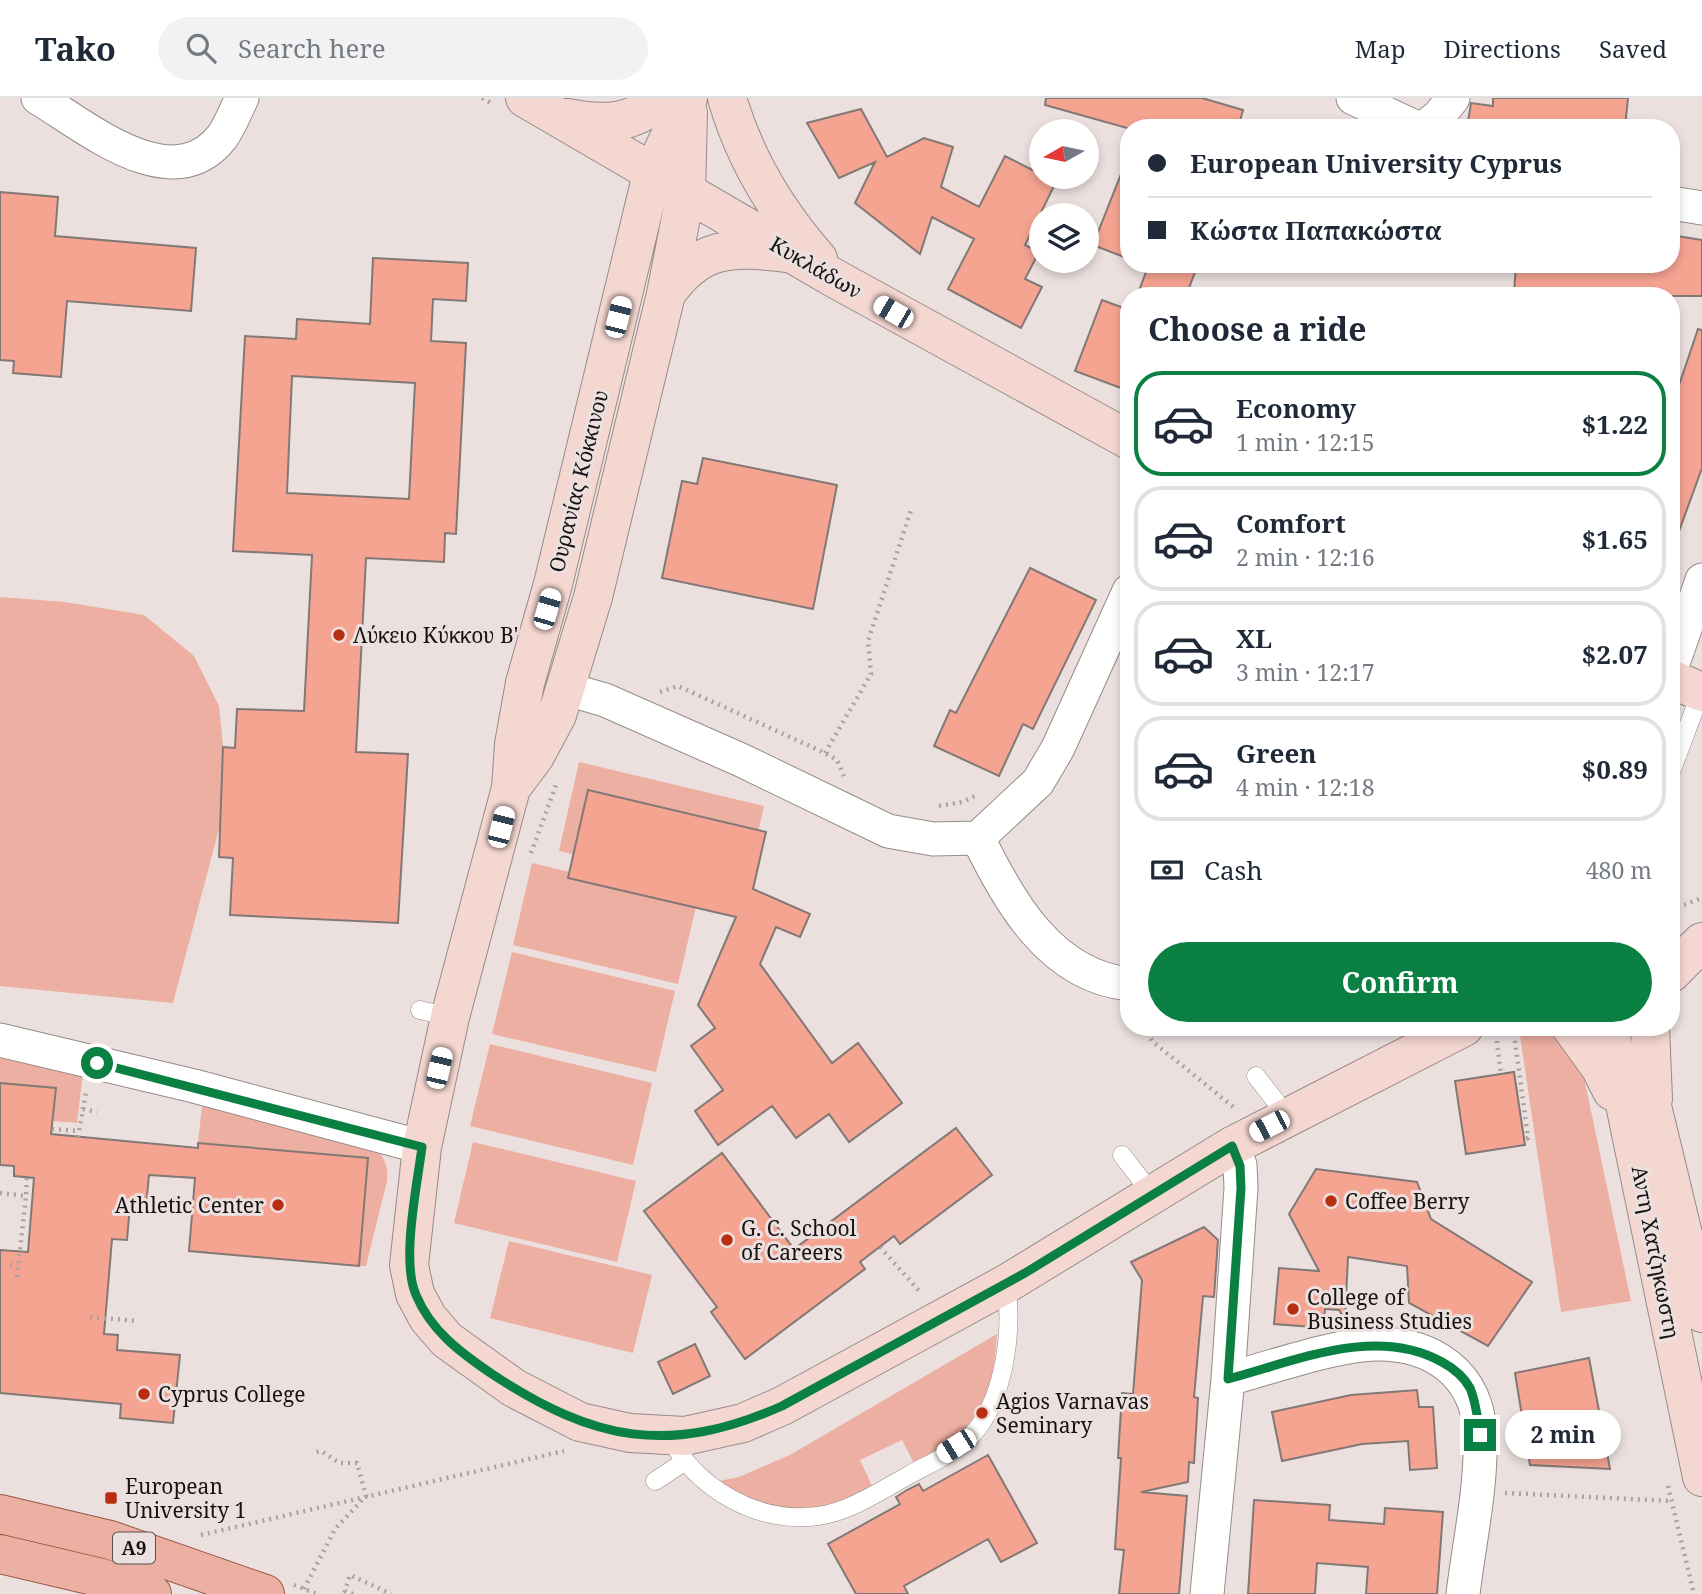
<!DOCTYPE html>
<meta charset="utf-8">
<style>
body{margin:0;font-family:"Noto Serif",serif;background:#f2f2f3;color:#1f2937;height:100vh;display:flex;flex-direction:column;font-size:26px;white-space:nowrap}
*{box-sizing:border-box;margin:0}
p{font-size:23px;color:#747a83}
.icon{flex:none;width:38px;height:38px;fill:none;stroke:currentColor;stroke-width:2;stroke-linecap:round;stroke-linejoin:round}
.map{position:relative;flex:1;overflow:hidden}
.details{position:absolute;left:1120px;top:189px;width:560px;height:749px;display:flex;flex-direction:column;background:#fff;border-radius:28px;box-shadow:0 4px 10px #0003}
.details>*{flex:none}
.banner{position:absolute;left:1120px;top:21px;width:560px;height:154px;border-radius:28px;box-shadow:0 4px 10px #0003;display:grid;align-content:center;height:154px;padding:0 28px;background:#fff}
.needle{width:46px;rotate:261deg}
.tools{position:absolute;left:1029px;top:21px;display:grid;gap:14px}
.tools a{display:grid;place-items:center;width:70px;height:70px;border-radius:50%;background:#fff;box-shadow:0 4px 10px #0003;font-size:35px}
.end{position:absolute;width:32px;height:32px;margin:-16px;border:9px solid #0b8043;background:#fff;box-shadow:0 0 0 4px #fff}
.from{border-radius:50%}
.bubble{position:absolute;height:49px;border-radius:24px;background:#fff;box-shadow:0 4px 10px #0003;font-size:23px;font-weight:700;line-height:49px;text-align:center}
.car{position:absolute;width:21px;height:42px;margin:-21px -10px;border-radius:9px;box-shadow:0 0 5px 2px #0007;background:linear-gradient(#fff 24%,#345 0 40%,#fff 0 76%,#345 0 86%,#fff 0)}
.banner b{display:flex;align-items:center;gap:24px;height:66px;font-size:26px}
.banner b+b{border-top:2px solid #e0e1e3}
.banner i{width:18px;height:18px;background:#1f2937}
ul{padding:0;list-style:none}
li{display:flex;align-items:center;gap:21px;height:105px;margin:0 14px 10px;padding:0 14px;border:4px solid #e0e1e3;border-radius:28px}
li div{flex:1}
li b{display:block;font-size:26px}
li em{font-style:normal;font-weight:700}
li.current{border-color:#0b8043}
li>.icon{width:63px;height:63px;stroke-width:1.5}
h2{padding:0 28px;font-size:32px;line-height:84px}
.pay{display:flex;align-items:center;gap:18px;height:77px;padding:0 28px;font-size:26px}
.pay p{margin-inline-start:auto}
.action{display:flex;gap:14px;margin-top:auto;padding:14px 28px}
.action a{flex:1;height:80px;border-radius:42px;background:#0b8043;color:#fff;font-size:28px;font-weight:700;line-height:80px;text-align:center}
header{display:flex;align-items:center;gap:42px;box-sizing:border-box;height:98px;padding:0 35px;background:#fff;border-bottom:2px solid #e0e1e3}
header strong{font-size:33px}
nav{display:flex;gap:38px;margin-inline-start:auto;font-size:24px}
.search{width:490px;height:63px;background:#f2f2f3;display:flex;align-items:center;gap:18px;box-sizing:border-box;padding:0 24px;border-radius:38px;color:#747a83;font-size:26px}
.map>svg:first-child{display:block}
.green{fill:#edafa1}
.building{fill:#f5a492;stroke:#827876;stroke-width:2;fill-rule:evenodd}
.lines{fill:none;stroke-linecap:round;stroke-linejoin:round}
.lane-casing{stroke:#958b89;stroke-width:19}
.street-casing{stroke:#958b89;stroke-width:35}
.secondary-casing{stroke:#958b89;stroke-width:40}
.primary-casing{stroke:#995749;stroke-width:40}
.path{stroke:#aaa1a0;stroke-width:4.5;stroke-dasharray:2 5;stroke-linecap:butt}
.lane{stroke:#fff;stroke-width:18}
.street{stroke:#fff;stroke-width:33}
.secondary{stroke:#f5d7d1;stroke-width:38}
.primary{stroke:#ecb0a3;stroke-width:38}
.route{stroke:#0b8043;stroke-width:9}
.poi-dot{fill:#b92e11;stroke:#ebe0de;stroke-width:2.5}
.labels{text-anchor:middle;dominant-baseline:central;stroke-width:6;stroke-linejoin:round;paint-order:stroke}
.shield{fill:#ebe0de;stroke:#57504f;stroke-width:2}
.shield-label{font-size:19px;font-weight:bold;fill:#171312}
.street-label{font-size:21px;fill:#171312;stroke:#ebe0de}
.poi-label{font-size:21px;fill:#171312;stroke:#ebe0de;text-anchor:start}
</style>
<header>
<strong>Tako</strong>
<div class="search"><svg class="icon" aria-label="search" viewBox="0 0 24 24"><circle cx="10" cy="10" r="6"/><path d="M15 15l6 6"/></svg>Search here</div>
<nav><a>Map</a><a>Directions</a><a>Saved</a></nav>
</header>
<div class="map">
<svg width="1702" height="1496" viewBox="0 0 1702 1496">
<rect width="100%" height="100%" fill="#ebe0de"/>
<path class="green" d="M0 499 65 504 144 517 194 558 219 608 228 697 173 905 0 888Z
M579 664 764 708 744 797 559 753Z
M532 765 697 804 678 886 513 847Z
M512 854 675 893 656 974 492 936Z
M1549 929 1559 934 1582 970 1631 1203 1561 1214 1519 931Z
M490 946 652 985 633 1067 470 1028Z
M0 956 83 975 77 1025 53 1023 56 990 0 985Z
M202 1008 365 1045C382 1052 389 1065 387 1083L366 1168H359L368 1060 198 1045Z
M473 1044 636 1083 617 1164 454 1125Z
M509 1143 652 1177 633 1255 490 1220Z
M997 1236C995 1270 989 1315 962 1339 949 1350 931 1359 916 1369L902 1342 860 1362 874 1392 844 1407 782 1415 714 1384 739 1379 790 1357Z"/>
<path class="building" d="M1046 0H1202L1243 12 1238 30H1127L1045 7Z
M1493 0H1628L1625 30H1467L1471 5 1493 8Z
M861 11 887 59 924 40 953 49 941 89 979 109 1005 58 1056 84 1025 147 1039 154 1025 181 1042 189 1021 230 948 191 974 141 932 119 920 156 855 105 875 64 839 80 807 25Z
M1127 61H1129V161L1093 147Z
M0 94 58 99 55 138 196 150 191 213 67 203 61 279 13 275 14 263 0 262Z
M1671 137 1702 142V198H1598L1575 194V198L1514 195 1516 166H1671Z
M373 160 468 165 466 203 433 201 431 243 466 245 456 436 445 435 444 464 366 460 356 654 408 656 398 825 230 817 233 760 219 759 223 649 235 650 237 611 304 613 312 457 233 453 245 238 296 241 297 221 370 226ZM292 278 415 285 409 401 287 395Z
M1149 166H1198L1186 198H1137Z
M1102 202 1129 212V293L1075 273Z
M1698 231 1702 232V370L1674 447H1671V311Z
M703 360 837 387 813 511 662 480 682 383 697 386Z
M1030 470 1096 502 1033 631 1023 626 999 678 934 648 950 612 956 615Z
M588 692 766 734 753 791 810 816 800 839 776 829 760 866 832 965 858 945 902 1005 849 1044 829 1016 796 1040 772 1008 718 1047 695 1013 723 992 691 948 715 930 698 907 736 819 568 780Z
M1514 974 1525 1047 1466 1056 1455 983Z
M0 985 56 990 51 1036 198 1050V1045L368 1060 359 1168 189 1153 195 1080 149 1077 146 1109 130 1107 127 1142 112 1141 104 1236 118 1237 117 1252 180 1257 173 1325 120 1320 121 1306 0 1295V1152L28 1154 34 1080 14 1078V1068L0 1067Z
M956 1030 992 1077 900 1146 894 1138 860 1164 865 1171 745 1261 711 1214 717 1209 644 1113 722 1055 794 1151Z
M1316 1071 1417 1084 1431 1121 1532 1184 1488 1248 1409 1205 1407 1168 1348 1159 1345 1222 1339 1212 1325 1211 1324 1222 1313 1221 1312 1229 1274 1226 1279 1170 1319 1173 1289 1116Z
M1204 1129 1218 1142 1214 1199 1203 1198 1194 1299 1198 1300 1194 1365 1189 1364 1188 1384 1141 1394 1187 1398 1179 1496H1119L1124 1452 1115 1451 1121 1360H1118L1122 1295 1133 1296 1142 1182 1131 1164Z
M695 1246 710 1278 673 1296 658 1264Z
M1589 1260 1610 1371 1530 1367 1515 1275Z
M1417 1292 1419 1309H1433L1437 1370 1410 1372 1408 1343 1362 1346 1282 1363 1272 1314 1351 1297Z
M988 1357 1037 1445 1001 1464 988 1441 904 1488 908 1496H856L828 1446 900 1406 896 1399 907 1392 919 1386 923 1393Z
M1254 1402 1330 1407 1329 1422 1384 1426 1385 1410 1443 1414 1437 1496H1366L1368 1469 1317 1465 1315 1496H1248Z"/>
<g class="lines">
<g class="lane-casing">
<path id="lane" d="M1671 674 1701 594
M420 912 450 919
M1256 978 1288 1019
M1122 1057 1152 1096
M669 1338C697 1391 757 1426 818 1418 849 1414 882 1392 909 1377 929 1366 957 1354 972 1337 1005 1301 1013 1232 1006 1186
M655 1383 684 1364"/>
</g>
<g class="street-casing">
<path id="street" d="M38 0C87 29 172 102 222 39 230 28 236 12 242 0
M1353 0 1417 30
M1424 30 1439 18 1453 0
M1671 105 1702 110
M1129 493 1058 650 1038 684 978 740C1009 804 1051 878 1129 886
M1671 571 1702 482
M567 591 605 602 741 662 888 733 933 741 978 740
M0 942 194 988 422 1049
M1228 1281C1273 1269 1327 1249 1373 1246 1432 1244 1478 1276 1480 1337 1482 1387 1469 1446 1463 1496
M1207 1496 1228 1281 1241 1090 1240 1067 1232 1048"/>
</g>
<g class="secondary-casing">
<path id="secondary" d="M525 0 834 180 1129 342
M688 0 652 76 553 486 525 585 514 646 511 690 450 919 422 1049 409 1167 415 1196 428 1220 447 1242 514 1290 580 1324 630 1335 685 1338 743 1325 782 1308 1006 1186 1232 1048 1464 929
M727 0C745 62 776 113 818 161
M567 20C603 27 634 27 661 0
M666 196C699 148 732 148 786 155
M1671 581 1702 594
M511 690 535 658 557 617 593 499 666 196 686 94 688 15
M1671 875 1702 844
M1571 929 1600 969 1612 993
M1609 929 1702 1379
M1650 929 1653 1001
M1644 975 1702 1215"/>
</g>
<g class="primary-casing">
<path id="primary" d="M0 1416 110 1442 265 1496
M0 1456 102 1480 152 1496"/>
</g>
<path class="path" d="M482 0 494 7
M660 594 678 588 825 655 837 662 844 678
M825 655 871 576 868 543 911 412
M939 708 962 704 977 697
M531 755 556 687
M1671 812 1702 800
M1143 929 1153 944 1236 1011
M1513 929 1528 1040 1524 1041
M1496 936 1501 976
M83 1011 97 1014
M52 1031 79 1033
M78 1039 86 994
M0 1095 26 1098 27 1079
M880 1149 921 1195
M10 1167H18
M17 1179 26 1098
M90 1219 138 1223
M1668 1388 1694 1496
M1505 1395 1672 1403
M201 1437 564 1353
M294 1487 317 1496
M304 1491 335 1431 366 1398 357 1365H340L321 1353 312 1355
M353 1496 345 1493 350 1477 391 1496"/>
<use href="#lane" class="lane"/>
<use href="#street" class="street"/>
<use href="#secondary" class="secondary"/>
<use href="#primary" class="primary"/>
</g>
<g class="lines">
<path class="route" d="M97 965 422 1049C417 1088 401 1163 416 1197 431 1233 461 1255 492 1276 594 1343 669 1358 782 1308L1025 1175 1232 1048 1240 1068 1241 1090 1228 1281C1296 1263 1376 1227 1442 1264 1453 1270 1464 1279 1470 1290 1476 1304 1478 1322 1480 1337"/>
</g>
<g class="poi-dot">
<circle cx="339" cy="537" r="7"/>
<circle cx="1331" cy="1103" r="7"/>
<circle cx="278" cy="1107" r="7"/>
<circle cx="727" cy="1142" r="7"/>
<circle cx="1293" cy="1211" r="7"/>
<circle cx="144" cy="1296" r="7"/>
<circle cx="982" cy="1315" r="7"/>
<rect x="104" y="1393" width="14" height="14" rx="3.5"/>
</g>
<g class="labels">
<rect class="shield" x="113" y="1434.5" width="42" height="31" rx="5"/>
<g class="shield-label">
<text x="134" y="1450">A9</text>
</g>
<g class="street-label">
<text transform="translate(816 169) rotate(30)">Κυκλάδων</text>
<text transform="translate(578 383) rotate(-76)">Ουρανίας Κόκκινου</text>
<text transform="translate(1656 1154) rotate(79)">Αντη Χατζηκωστη</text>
</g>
<g class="poi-label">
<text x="353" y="537">Λύκειο Κύκκου Β'</text>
<text x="1345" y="1103">Coffee Berry</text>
<text x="264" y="1107" text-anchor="end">Athletic Center</text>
<text x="741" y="1130">G. C. School<tspan x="741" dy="24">of Careers</tspan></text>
<text x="1307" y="1199">College of<tspan x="1307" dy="24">Business Studies</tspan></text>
<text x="158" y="1296">Cyprus College</text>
<text x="996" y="1303">Agios Varnavas<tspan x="996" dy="24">Seminary</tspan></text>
<text x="125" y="1388">European<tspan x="125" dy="24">University 1</tspan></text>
</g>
</g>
</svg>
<div class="tools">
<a><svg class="needle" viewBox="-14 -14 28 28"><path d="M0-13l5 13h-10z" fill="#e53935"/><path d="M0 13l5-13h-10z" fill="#747a83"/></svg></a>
<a><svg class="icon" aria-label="layers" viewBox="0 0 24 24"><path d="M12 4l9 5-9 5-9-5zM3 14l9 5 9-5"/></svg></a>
</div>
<i class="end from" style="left:97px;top:965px"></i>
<i class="end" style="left:1480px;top:1337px"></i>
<div class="bubble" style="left:1505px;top:1312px;width:116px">2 min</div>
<i class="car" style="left:893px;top:214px;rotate:300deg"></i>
<i class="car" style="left:618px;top:219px;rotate:14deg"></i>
<i class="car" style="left:547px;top:511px;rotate:16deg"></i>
<i class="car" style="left:501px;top:729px;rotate:14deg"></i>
<i class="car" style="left:439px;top:970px;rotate:13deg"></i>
<i class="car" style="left:1269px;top:1028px;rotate:243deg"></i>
<i class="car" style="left:956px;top:1348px;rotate:238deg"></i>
<div class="banner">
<b><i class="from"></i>European University Cyprus</b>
<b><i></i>Κώστα Παπακώστα</b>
</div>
<section class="details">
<h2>Choose a ride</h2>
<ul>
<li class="current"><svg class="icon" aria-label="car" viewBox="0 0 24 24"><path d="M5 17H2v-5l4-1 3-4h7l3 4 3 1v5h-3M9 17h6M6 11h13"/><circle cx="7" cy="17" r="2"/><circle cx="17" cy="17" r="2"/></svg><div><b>Economy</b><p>1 min · 12:15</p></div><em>$1.22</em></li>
<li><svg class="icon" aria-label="car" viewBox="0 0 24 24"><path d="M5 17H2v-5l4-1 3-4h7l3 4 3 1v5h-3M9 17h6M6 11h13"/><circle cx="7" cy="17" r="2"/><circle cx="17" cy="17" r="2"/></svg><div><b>Comfort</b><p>2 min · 12:16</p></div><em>$1.65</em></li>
<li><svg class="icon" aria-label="car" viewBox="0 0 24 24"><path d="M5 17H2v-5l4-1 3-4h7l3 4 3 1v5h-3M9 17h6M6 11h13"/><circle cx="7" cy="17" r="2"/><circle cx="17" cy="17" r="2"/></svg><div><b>XL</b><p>3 min · 12:17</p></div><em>$2.07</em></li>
<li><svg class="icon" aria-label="car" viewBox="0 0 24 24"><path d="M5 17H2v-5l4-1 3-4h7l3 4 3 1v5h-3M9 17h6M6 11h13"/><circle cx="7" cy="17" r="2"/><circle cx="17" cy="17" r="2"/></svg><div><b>Green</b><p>4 min · 12:18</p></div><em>$0.89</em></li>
</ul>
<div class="pay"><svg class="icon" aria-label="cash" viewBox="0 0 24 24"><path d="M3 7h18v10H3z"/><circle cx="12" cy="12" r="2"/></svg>Cash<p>480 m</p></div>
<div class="action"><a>Confirm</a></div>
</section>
</div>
